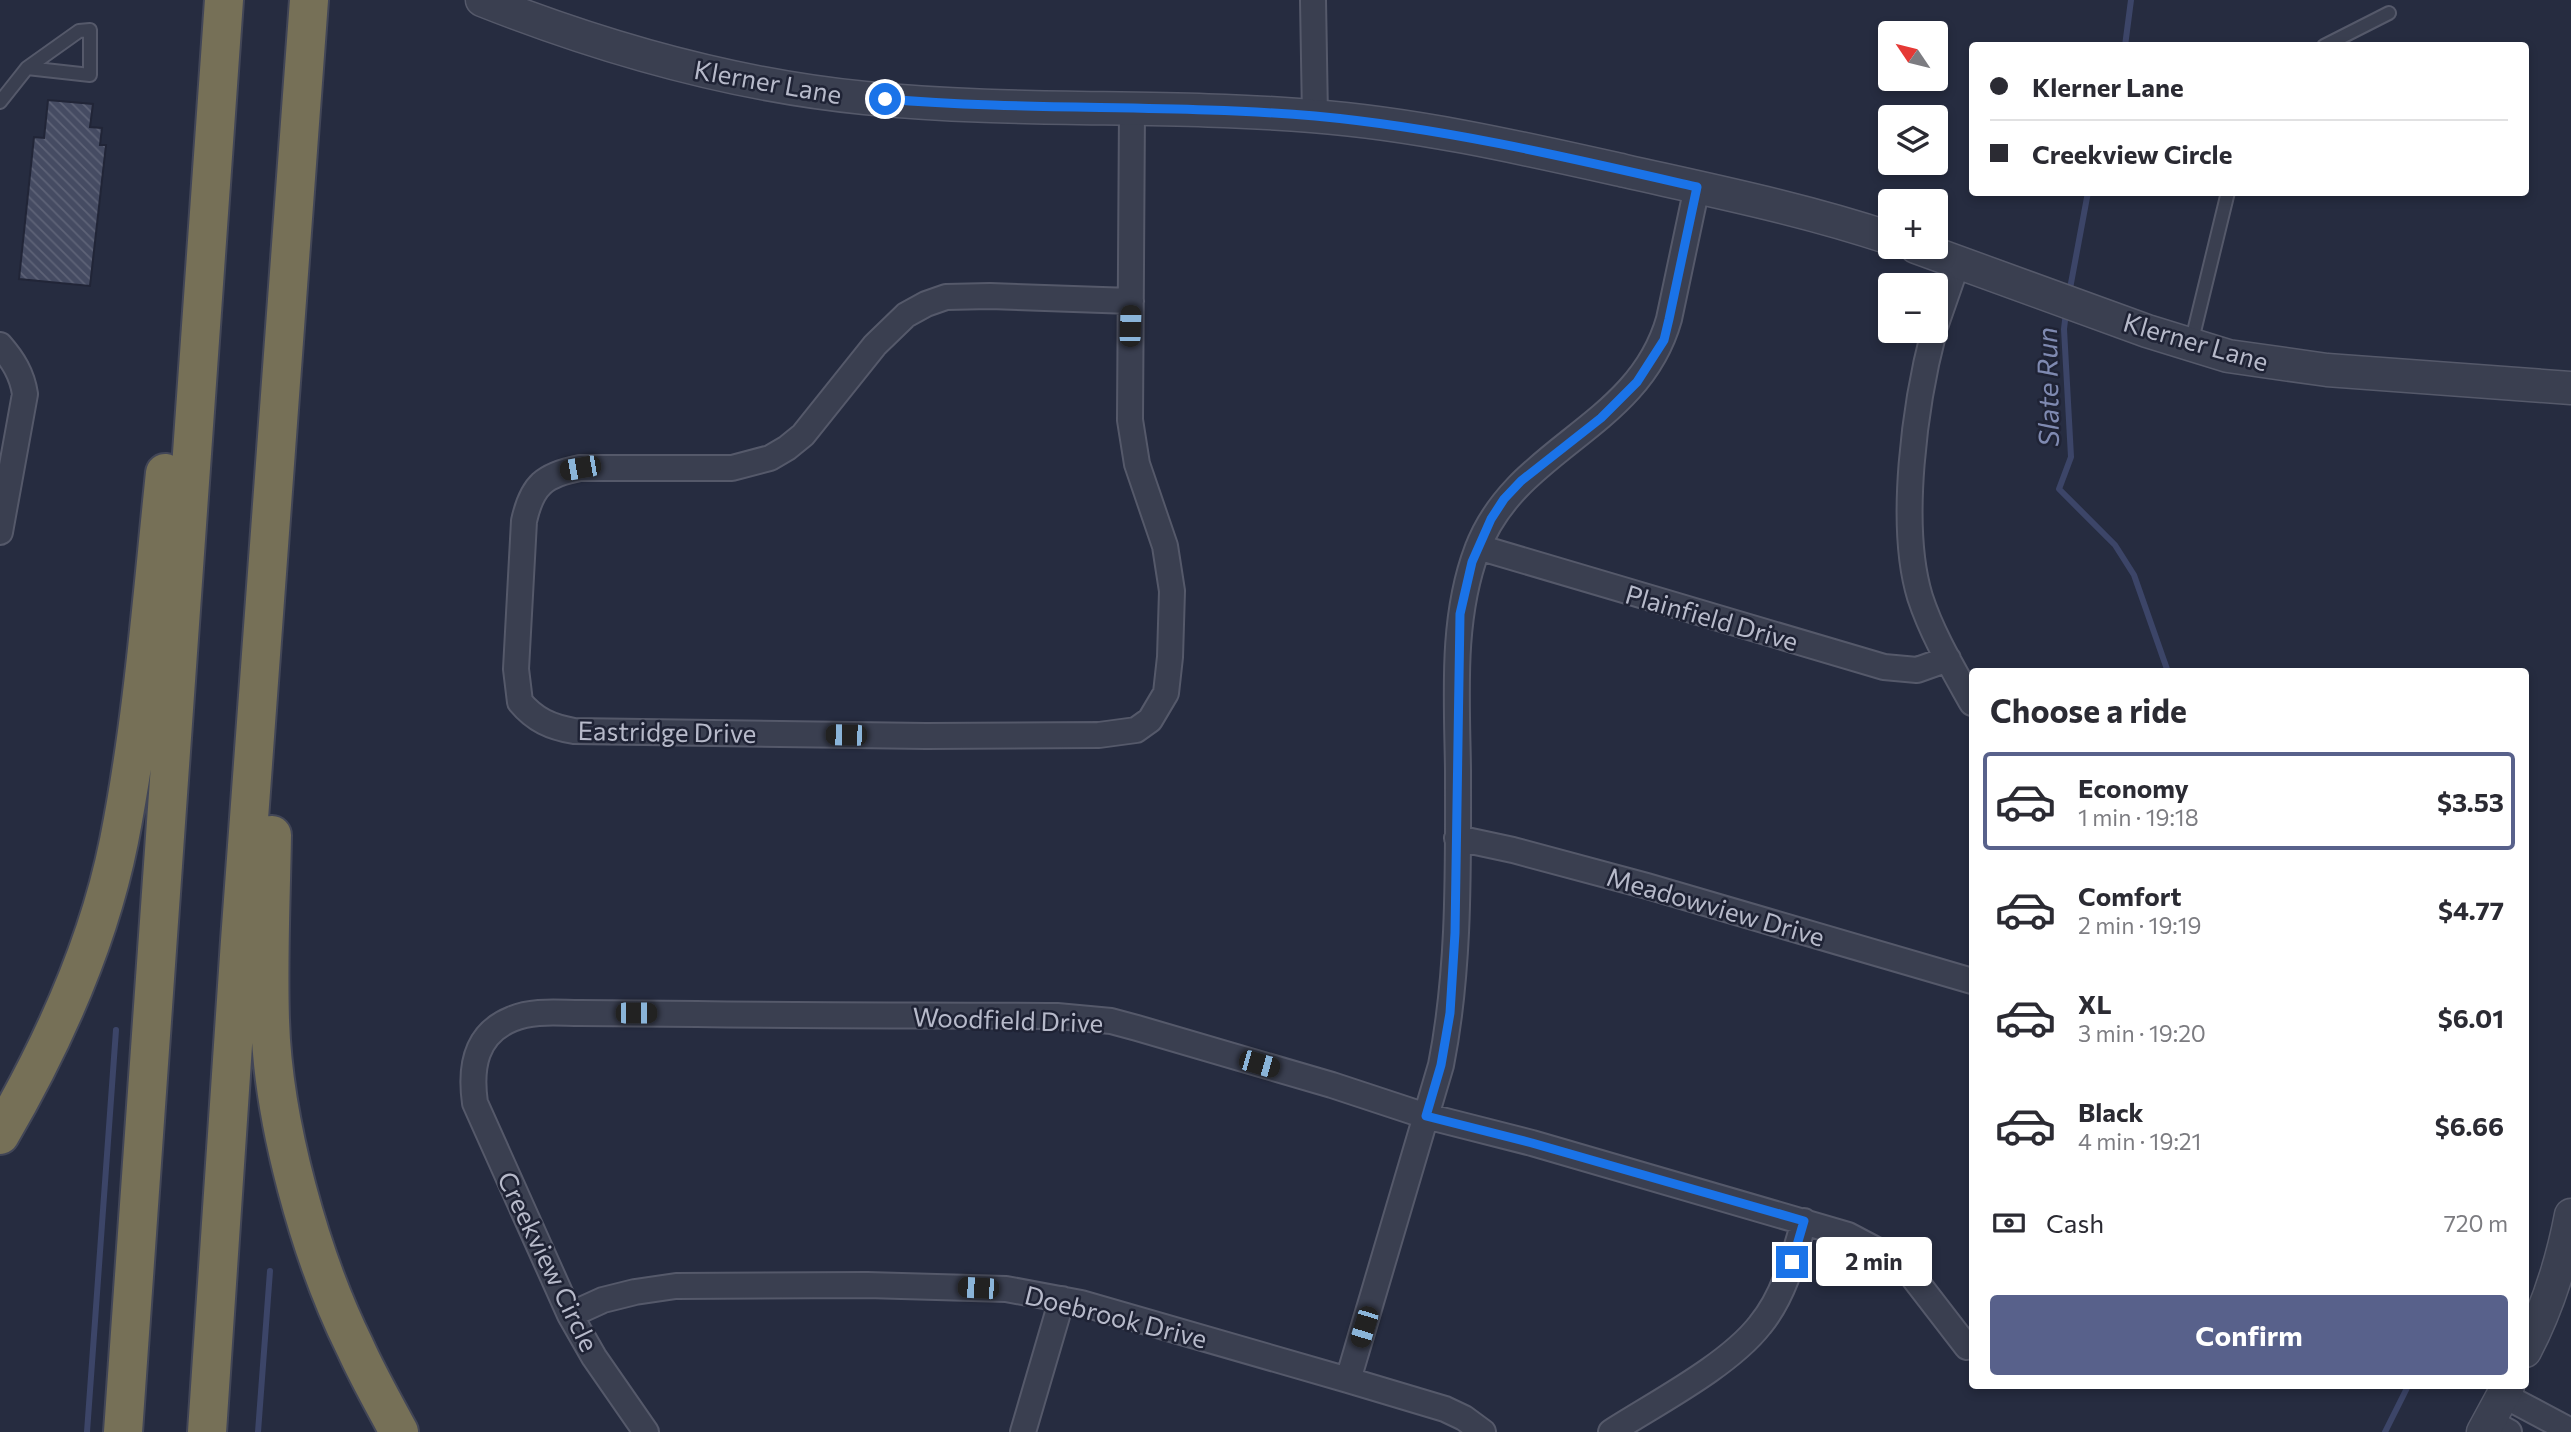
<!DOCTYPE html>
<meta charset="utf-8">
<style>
body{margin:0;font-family:Commissioner,sans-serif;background:#f2f2f3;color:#2b2b33;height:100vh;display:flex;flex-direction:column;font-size:26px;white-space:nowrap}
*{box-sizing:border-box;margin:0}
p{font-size:23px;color:#7c7c81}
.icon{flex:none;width:38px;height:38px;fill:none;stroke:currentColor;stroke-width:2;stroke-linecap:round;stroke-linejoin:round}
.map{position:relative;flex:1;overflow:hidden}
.drawer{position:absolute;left:1969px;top:668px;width:560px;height:721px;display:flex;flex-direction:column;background:#fff;border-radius:7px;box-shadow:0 4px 10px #0003}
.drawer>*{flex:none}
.banner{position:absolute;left:1969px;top:42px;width:560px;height:154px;border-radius:7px;box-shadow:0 4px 10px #0003;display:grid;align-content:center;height:154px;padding:0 21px;background:#fff}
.needle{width:46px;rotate:305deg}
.fabs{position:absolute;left:1878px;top:21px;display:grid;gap:14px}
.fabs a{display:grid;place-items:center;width:70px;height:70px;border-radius:7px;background:#fff;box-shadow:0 4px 10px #0003;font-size:35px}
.end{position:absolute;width:32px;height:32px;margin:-16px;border:9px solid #1a73e8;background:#fff;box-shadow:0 0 0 4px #fff}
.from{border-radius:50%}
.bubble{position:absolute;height:49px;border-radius:7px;background:#fff;box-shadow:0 4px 10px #0003;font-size:23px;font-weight:700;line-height:49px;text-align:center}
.car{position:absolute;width:21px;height:42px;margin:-21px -10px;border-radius:9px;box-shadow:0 0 5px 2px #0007;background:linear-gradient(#222 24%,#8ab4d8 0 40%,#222 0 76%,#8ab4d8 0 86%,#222 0)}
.banner b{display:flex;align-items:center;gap:24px;height:66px;font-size:26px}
.banner b+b{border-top:2px solid #e1e1e2}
.banner i{width:18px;height:18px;background:#2b2b33}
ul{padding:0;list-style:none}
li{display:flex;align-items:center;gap:21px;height:98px;margin:0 14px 10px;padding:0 7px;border:4px solid transparent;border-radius:7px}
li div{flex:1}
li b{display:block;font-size:26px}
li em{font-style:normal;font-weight:700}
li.selected{border-color:#58618b}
li>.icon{width:63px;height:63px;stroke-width:1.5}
h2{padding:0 21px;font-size:32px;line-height:84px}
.pay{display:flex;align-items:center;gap:18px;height:77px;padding:0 21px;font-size:26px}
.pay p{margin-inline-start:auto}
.button{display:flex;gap:14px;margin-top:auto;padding:14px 21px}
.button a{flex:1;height:80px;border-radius:7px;background:#58618b;color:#fff;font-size:28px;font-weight:700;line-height:80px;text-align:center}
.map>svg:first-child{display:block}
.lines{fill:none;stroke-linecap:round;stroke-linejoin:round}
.stream{stroke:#3c4568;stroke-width:6}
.building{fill:url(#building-back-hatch);stroke:#212537;stroke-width:2}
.service-casing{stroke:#55596a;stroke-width:16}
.minor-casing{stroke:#55596a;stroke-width:28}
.tertiary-casing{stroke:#55596a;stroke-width:35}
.motorway-casing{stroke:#424657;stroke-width:42}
.service{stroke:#3a3f50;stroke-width:12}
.minor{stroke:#3a3f50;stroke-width:24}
.tertiary{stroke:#3a3f50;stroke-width:32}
.motorway{stroke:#767057;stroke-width:38}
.route{stroke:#1a73e8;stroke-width:9}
.labels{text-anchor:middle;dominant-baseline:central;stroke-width:5;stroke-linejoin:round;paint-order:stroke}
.street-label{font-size:26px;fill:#b7baca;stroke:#1f2335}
.water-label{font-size:28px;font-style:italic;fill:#7f8ab1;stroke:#1f2335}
</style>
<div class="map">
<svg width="2571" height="1432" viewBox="0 0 2571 1432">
<defs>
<pattern id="building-back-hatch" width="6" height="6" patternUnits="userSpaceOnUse" patternTransform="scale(1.75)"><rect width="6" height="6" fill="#454b62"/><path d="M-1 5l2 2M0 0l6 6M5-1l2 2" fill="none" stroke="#5e6377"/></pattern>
</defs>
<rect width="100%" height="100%" fill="#262c40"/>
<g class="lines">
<path class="stream" d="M2125 46 2131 0
M2069 294 2088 192
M2066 312 2064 329 2071 457 2059 489 2115 545 2134 575 2168 672
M2525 1120V1135
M87 1432 116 1030
M258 1432 270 1271
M2385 1432 2408 1386"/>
</g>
<path class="building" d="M48 100 93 104 90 127 102 128 100 145H106L90 286 19 279 34 137 44 138Z"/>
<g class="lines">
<g class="service-casing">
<path id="service" d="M2324 46 2389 13
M0 102 27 68 79 31 90 30V75L27 68
M2191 344 2228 192"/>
</g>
<g class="minor-casing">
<path id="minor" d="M1313 0 1315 116
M1131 301 990 296 946 297 926 304 906 315 875 345 803 435 787 448 770 458 732 468H580C544 475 532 485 524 521L516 669 520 702C535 720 551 727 574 731L926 736 1099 735 1136 730 1150 720 1166 693 1170 657 1172 591 1165 546 1137 464 1130 420 1132 109
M1936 324 1958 261
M1934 331C1915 403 1898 525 1920 597 1932 634 1953 669 1972 703
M0 345C13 360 22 374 25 394L0 532
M1478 547 1884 667 1917 670 1948 659
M1457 838 1513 850 1647 886 1972 981
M570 1315 603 1300 635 1292 676 1286 867 1285 1006 1289 1081 1303 1348 1380 1445 1409 1464 1418 1483 1432
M1348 1380 1441 1065C1460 969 1458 867 1458 770 1457 697 1451 619 1477 550 1515 447 1638 429 1669 319L1697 187
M2503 1395 2571 1431
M2489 1421 2509 1432
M646 1432 594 1357 570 1315 475 1103C470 1068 475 1034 512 1019 533 1010 558 1013 580 1013 619 1013 658 1014 697 1014 817 1016 937 1015 1057 1016L1111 1021 1137 1028 1332 1085 1426 1116 1532 1143 1848 1235 1903 1264 1967 1347
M1023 1432 1062 1299
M1611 1432C1656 1403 1728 1366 1760 1325 1784 1296 1794 1257 1804 1221"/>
</g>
<g class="tertiary-casing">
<path id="tertiary" d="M482 0C606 49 733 85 865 98 1014 113 1164 104 1312 116 1417 124 1522 148 1625 171 1714 191 1803 209 1890 238
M1916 247 2147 331 2228 356 2327 370 2571 388
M2525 1351C2547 1309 2562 1262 2571 1215
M2483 1432 2508 1386"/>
</g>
<g class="motorway-casing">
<path id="motorway" d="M272 835C271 896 268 959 270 1020 273 1122 310 1256 355 1347 368 1376 384 1404 399 1432
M0 1135C53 1044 98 946 119 841 143 720 152 596 165 473
M123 1432 224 0
M207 1432 240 941 309 0"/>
</g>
<use href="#service" class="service"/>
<use href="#minor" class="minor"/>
<use href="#tertiary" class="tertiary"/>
<use href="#motorway" class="motorway"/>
</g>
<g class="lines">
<path class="route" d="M885 99C1028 111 1172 104 1315 116 1444 128 1571 158 1697 187L1669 319 1664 340 1637 382 1601 418 1521 481 1504 499 1491 519 1472 562 1460 614 1455 933 1450 1013 1441 1065 1426 1116 1532 1143 1804 1221 1792 1262"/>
</g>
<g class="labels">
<g class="street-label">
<text transform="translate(768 81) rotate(10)">Klerner Lane</text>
<text transform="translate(2196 341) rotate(16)">Klerner Lane</text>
<text transform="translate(1712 617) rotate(16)">Plainfield Drive</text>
<text transform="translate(667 731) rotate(1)">Eastridge Drive</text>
<text transform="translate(1716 906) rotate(16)">Meadowview Drive</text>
<text transform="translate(1008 1019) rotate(2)">Woodfield Drive</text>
<text transform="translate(549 1261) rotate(64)">Creekview Circle</text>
<text transform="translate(1116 1316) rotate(14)">Doebrook Drive</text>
</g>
<g class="water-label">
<text transform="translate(2047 387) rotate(-91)">Slate Run</text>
</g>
</g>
</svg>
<div class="fabs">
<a><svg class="needle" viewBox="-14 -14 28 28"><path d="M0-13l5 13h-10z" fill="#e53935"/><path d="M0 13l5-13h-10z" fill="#7c7c81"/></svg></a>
<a><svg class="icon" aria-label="layers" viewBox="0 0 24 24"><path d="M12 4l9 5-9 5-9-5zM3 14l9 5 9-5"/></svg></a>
<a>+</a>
<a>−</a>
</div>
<i class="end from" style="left:885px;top:99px"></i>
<i class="end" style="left:1792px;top:1262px"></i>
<div class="bubble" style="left:1816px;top:1237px;width:116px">2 min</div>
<i class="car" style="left:1130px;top:326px;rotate:2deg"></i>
<i class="car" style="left:580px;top:468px;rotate:260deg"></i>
<i class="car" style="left:846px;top:735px;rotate:271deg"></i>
<i class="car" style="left:636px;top:1013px;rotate:90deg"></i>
<i class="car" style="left:1259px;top:1064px;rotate:106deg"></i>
<i class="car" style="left:978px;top:1288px;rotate:273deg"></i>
<i class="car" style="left:1364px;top:1327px;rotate:197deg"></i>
<div class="banner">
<b><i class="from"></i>Klerner Lane</b>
<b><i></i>Creekview Circle</b>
</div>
<section class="drawer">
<h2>Choose a ride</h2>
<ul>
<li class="selected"><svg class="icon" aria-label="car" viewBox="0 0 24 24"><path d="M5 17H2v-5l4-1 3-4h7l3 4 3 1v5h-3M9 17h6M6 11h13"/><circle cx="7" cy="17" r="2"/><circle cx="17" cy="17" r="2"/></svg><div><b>Economy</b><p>1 min · 19:18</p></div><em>$3.53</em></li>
<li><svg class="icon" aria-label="car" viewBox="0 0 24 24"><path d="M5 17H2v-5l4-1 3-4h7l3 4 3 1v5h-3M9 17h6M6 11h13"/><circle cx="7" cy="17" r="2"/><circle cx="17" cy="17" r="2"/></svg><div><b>Comfort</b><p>2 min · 19:19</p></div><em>$4.77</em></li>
<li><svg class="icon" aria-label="car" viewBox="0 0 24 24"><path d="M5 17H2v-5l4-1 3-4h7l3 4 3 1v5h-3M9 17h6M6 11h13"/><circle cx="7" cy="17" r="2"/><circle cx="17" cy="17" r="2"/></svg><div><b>XL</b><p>3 min · 19:20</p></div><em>$6.01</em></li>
<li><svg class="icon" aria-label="car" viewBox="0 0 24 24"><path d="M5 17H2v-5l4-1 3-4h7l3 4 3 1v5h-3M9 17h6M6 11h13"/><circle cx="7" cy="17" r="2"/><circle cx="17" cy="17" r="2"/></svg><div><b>Black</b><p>4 min · 19:21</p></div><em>$6.66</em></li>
</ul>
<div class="pay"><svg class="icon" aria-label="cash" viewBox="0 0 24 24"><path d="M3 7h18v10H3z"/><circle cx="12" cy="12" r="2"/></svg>Cash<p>720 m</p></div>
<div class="button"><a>Confirm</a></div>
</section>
</div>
